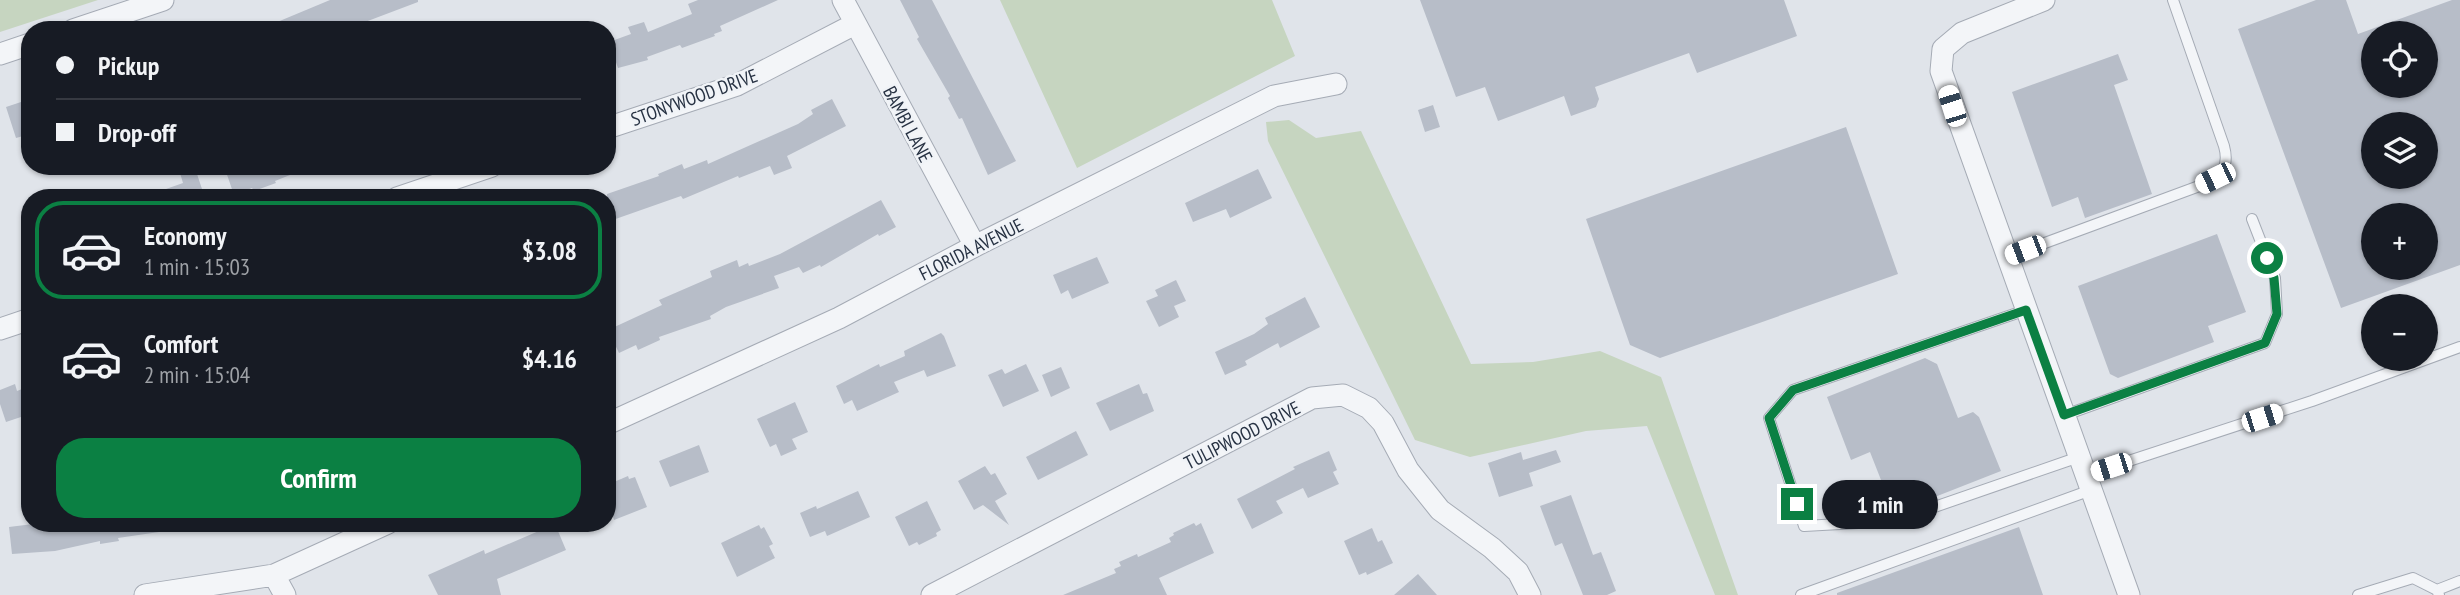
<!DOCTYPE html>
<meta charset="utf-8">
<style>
body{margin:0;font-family:"PT Sans Narrow",sans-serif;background:#20242c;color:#f1f3f6;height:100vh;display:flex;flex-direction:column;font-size:26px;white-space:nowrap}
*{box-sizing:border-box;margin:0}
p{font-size:23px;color:#9ea1a6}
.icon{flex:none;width:38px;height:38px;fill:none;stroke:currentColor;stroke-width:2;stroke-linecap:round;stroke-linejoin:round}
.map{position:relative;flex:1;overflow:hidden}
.sheet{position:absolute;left:21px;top:189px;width:595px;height:343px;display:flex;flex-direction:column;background:#171b24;border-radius:28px;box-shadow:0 2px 5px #0004}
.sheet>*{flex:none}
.guide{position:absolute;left:21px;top:21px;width:595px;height:154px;border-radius:28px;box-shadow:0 2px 5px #0004;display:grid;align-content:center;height:154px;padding:0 35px;background:#171b24}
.fabs{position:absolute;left:2361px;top:21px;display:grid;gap:14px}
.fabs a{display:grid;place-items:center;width:77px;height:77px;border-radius:50%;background:#171b24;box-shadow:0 2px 5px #0004;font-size:35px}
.end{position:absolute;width:32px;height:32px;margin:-16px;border:9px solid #0b8043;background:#fff;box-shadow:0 0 0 4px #fff}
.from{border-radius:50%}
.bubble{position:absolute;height:49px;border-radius:24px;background:#171b24;box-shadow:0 2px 5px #0004;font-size:23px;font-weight:700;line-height:49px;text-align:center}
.car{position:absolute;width:21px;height:42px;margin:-21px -10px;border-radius:9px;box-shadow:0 0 5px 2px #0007;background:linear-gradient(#fff 24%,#345 0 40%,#fff 0 76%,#345 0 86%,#fff 0)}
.guide b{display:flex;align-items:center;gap:24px;height:66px;font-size:26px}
.guide b+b{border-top:2px solid #363941}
.guide i{width:18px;height:18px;background:#f1f3f6}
ul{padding:12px 0 0;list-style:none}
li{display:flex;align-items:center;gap:21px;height:98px;margin:0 14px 10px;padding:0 21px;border:4px solid transparent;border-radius:28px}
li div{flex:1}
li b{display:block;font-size:26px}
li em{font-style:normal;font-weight:700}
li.on{border-color:#0b8043}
li>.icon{width:63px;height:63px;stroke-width:1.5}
.button{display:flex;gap:14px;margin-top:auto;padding:14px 35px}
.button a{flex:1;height:80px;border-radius:28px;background:#0b8043;color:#fff;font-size:28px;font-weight:700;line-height:80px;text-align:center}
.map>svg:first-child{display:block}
.green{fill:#c6d5c0}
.building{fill:#b7bdc8;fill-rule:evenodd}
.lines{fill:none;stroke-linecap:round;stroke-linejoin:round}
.lane-casing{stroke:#a5abb5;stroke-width:12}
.street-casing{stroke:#a5abb5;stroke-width:23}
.lane{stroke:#f3f5f8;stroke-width:10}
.street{stroke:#f3f5f8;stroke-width:21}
.route{stroke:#0b8043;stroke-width:9}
.labels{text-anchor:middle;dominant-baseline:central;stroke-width:5;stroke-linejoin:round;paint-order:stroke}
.street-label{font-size:19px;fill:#273243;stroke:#f0f3f7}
</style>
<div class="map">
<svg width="2460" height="595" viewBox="0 0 2460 595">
<rect width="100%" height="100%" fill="#e0e4ea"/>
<path class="green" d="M0 0H98L0 32Z
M1000 0H1272L1295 56 1077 168Z
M1289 120 1316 138 1361 131 1471 364 1533 362 1600 351 1661 377 1738 595H1715L1647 426 1586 431 1470 457 1415 440 1268 141 1266 122Z"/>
<path class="building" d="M330 0H418V2L344 30H258Z
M698 0H778L720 26 722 31 714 34 715 36 682 48 680 45 647 57 648 60 618 68 609 42 631 34 628 27 644 22 648 32 692 14 688 4Z
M900 0H932L1016 161 988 175 962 118 959 119 948 98 950 96 917 39 919 37Z
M1420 0H1784L1797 36 1697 73 1689 53 1595 87 1599 99 1596 107 1571 116 1564 96 1498 121 1485 87 1456 97Z
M2316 0H2346L2358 34 2452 0H2460V265L2341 308 2238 29ZM2373 33H2426V86H2373ZM2373 124H2426V177H2373ZM2373 215H2426V268H2373Z
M2118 54 2128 80 2114 85 2152 194 2085 218 2078 197 2052 207 2012 92Z
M30 99V134L16 138 6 107Z
M832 99 846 126 787 156 792 168 774 175 770 166 739 178 738 176 683 199 681 196 607 222V194L659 176 658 174 682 164 684 169 707 160 708 164 798 124 813 114 811 110Z
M1433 105 1440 127 1425 132 1418 110Z
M1846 127 1898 274 1660 358 1630 345 1586 219Z
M224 166H309L310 167 275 181 276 183 254 191 252 188 234 195Z
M195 168 205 198H149V195L183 183 180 173Z
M1258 169 1272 198 1230 218 1226 209 1193 222 1185 203Z
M881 200 896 227 879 236 878 234 821 267 820 265 803 273 799 267 774 276 779 288 726 307 710 316 711 319 659 337 660 340 638 350 636 345 619 353 608 330 662 305 659 300 712 277 710 271 737 260 739 267 748 263 749 266 780 254Z
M2217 234 2246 312 2208 326 2214 342 2118 378 2110 374 2078 286Z
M1097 257 1109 283 1072 299 1068 290 1061 294 1053 275Z
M1176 280 1186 301 1174 306 1179 317 1159 327 1146 301 1158 296 1155 290Z
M1305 297 1320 327 1280 348 1278 343 1245 361 1247 365 1225 375 1215 352 1254 334 1268 324 1265 318Z
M941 333 944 336 956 366 927 377 924 370 894 382 899 392 857 411 852 400 844 404 836 386 879 364 880 367 905 356 904 351Z
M1925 358 1937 364 1958 418 1973 412 1979 417 2001 471 1894 513 1870 452 1851 460 1827 397Z
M1026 364 1039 391 1003 407 988 375 1002 369 1005 374Z
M1061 367 1070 388 1051 397 1042 375Z
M15 384 17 391 30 386V414L6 422 0 404V390Z
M1139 384 1143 394 1147 393 1154 411 1110 431 1096 403Z
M795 402 808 432 792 439 797 449 781 456 776 444 770 447 757 419Z
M1076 431 1088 455 1038 480 1026 457Z
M699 445 709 472 670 487 659 461Z
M1556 450 1561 462 1529 473 1533 486 1499 497 1488 463 1521 452 1523 460Z
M1329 451 1337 470 1333 472 1339 484 1308 498 1303 488 1276 501 1283 513 1252 529 1237 499 1295 469 1293 467Z
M985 466 991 475 995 473 1007 494 995 501 1009 525 983 505 974 510 958 481Z
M628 476 629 479 635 477 647 507 614 520 611 510 607 512V485Z
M858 491 870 517 827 536 825 531 810 537 800 513 816 506 817 509Z
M1571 495 1593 555 1601 552 1616 591 1607 595H1583L1562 543 1555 546 1540 506Z
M927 501 941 530 936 533 937 536 919 545 917 542 909 546 895 517Z
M41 523H159V532L118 538 119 541 100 544V541L55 551 12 554 9 527Z
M1194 523 1196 526 1201 523 1214 553 1159 578 1167 595H1063L1116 573 1114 569 1121 566 1119 562 1137 554 1138 557 1171 542 1169 538 1174 535 1173 533Z
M555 524 566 550 497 579 501 595H438L428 575 484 550 485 554Z
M759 525 761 529 764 527 773 544 769 546 775 558 737 577 721 543Z
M2019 527 2043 595H1837V593Z
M1372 528 1378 542 1382 540 1393 563 1367 575 1366 572 1359 575 1344 541Z
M1418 574 1437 595H1394Z"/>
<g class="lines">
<g class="lane-casing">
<path id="lane" d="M2007 257 2202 185C2221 175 2230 168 2224 146L2173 0
M2026 310 1793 390 1769 418 1804 526 1894 521 2079 457
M2065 415 2265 343 2277 314 2275 278 2252 219
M2086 475 2312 401 2460 347
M2437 590 2460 581
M1801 595 2091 490
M2358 595 2413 578 2437 590 2439 595"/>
</g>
<g class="street-casing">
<path id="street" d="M843 0 975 246
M2044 0 1962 33 1943 49 1941 71 2129 595
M73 30 163 0
M0 54 30 44
M607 128 737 85 855 24
M397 198 492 166
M0 329 30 319
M607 424 839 318 975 246 1274 96 1336 84
M274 575 285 595
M145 595 274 575 388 523
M932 595 1312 398 1343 395 1369 408 1383 423 1408 470 1440 510 1492 548 1518 572 1530 595"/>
</g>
<use href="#lane" class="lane"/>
<use href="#street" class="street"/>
</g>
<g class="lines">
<path class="route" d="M1797 504 1769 418 1793 390 2026 310 2064 415 2265 343 2277 314 2274 278 2267 258"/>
</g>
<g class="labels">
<g class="street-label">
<text transform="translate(694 97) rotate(-20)">STONYWOOD DRIVE</text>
<text transform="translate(908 124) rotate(62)">BAMBI LANE</text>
<text transform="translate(971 249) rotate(-27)">FLORIDA AVENUE</text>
<text transform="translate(1242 435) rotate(-27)">TULIPWOOD DRIVE</text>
</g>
</g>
</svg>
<div class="fabs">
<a><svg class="icon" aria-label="locate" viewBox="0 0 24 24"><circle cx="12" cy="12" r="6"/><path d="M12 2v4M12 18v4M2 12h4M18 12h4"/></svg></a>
<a><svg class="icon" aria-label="layers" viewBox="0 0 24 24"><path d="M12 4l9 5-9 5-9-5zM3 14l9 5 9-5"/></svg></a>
<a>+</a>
<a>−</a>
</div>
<i class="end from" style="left:2267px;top:258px"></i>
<i class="end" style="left:1797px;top:504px"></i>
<div class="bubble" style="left:1822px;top:480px;width:116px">1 min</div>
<i class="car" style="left:1952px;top:106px;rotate:342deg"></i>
<i class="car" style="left:2215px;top:178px;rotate:244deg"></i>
<i class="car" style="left:2025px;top:250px;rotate:249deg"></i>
<i class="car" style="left:2262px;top:418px;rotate:72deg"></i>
<i class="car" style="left:2111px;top:467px;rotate:252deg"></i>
<div class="guide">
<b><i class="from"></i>Pickup</b>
<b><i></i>Drop-off</b>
</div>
<section class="sheet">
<ul>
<li class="on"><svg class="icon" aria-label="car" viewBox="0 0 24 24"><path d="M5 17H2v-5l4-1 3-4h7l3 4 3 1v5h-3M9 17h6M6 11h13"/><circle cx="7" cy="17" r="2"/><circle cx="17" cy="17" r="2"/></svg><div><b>Economy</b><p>1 min · 15:03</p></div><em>$3.08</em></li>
<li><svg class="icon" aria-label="car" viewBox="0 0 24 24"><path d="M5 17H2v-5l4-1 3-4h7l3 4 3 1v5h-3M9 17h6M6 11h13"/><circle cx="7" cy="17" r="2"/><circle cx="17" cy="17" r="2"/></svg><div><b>Comfort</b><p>2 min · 15:04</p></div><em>$4.16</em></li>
</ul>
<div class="button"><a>Confirm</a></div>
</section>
</div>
